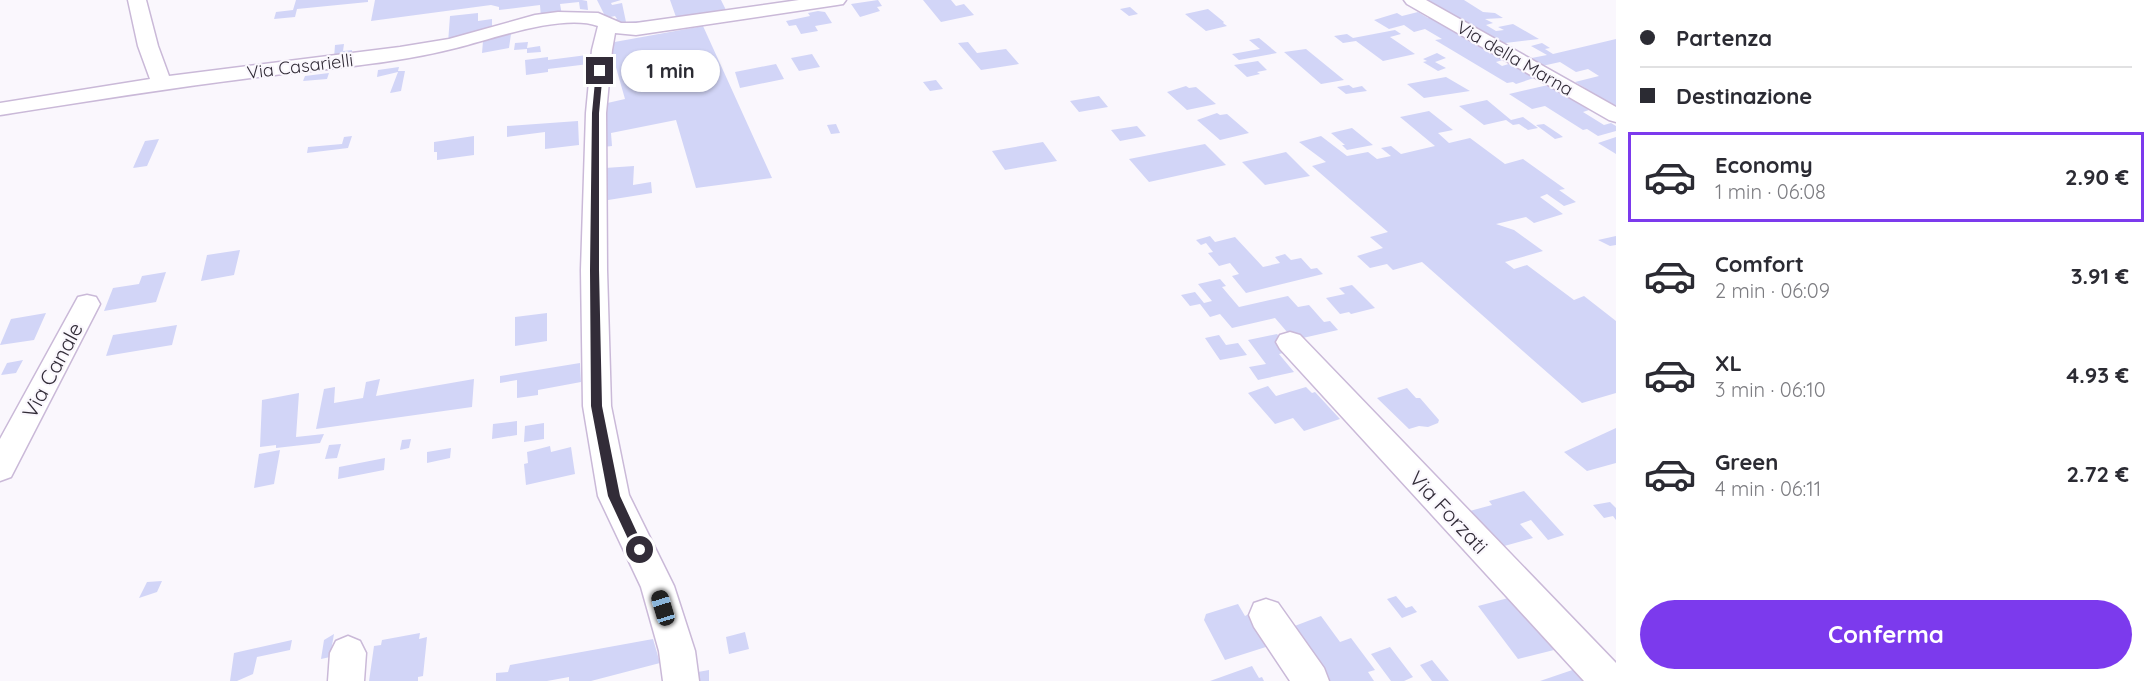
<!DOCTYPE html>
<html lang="it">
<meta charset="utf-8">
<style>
body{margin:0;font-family:Quicksand,sans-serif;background:#f7f7f7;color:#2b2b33;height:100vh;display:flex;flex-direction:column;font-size:22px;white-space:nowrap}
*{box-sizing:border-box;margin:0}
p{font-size:20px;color:#7c7c81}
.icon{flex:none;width:33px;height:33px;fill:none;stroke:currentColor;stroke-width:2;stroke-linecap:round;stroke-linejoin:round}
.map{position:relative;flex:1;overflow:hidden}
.sheet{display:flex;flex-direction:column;background:#fff;width:540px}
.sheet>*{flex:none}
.hud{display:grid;align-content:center;height:132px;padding:0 24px;background:#fff}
.end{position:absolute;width:27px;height:27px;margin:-14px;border:8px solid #322c38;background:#fff;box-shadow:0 0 0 3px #fff}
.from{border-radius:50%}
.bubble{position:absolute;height:42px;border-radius:21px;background:#fff;box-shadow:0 2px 4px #0004;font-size:20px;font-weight:700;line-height:42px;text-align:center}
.car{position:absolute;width:18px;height:36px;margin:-18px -9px;border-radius:8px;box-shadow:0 0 4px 2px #0007;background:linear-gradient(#222 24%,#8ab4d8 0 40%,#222 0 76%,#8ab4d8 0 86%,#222 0)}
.hud b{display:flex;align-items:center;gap:21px;height:57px;font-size:22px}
.hud b+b{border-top:2px solid #e1e1e2}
.hud i{width:15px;height:15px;background:#2b2b33}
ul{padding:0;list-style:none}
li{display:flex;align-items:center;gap:18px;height:90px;margin:0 12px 9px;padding:0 12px;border:3px solid transparent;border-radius:0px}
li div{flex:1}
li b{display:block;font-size:22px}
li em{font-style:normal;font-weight:700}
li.current{border-color:#7c3aed}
li>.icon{width:54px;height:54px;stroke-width:1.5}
.cta{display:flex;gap:12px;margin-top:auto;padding:12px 24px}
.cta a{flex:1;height:69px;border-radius:36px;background:#7c3aed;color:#fff;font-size:24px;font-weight:700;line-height:69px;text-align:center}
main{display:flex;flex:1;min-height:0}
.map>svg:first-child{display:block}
.building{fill:#d2d5f7}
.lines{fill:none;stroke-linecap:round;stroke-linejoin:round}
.minor-casing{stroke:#cab9d8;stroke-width:3}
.minor{fill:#fff;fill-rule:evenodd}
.route{fill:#322c38}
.labels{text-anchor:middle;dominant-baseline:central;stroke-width:4.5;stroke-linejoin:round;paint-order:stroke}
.far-street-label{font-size:18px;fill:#322c38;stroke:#faf7fd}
.street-label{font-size:21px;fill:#322c38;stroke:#faf7fd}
</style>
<main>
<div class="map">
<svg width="1616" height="681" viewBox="0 0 1616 681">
<rect width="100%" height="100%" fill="#faf7fd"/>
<path class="building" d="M296 0H368V2L297 9 295 17 274 19 276 12 293 10Z
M375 0H582L587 1 588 10 580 9 579 2 560 4 562 15 541 18 540 5 499 10V7L491 5 371 21Z
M597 0H621L611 3 612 5 622 3 626 22 665 19 661 23 629 26 612 21 617 19 615 16 606 18Z
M670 0H721L726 10 676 17Z
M878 0 882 6 877 7 880 11 860 17 851 4Z
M923 0H951L956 6 964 4 974 15 941 22Z
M1421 0H1464L1483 12 1495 13 1503 18 1485 19 1493 23 1486 25 1496 31 1504 30 1498 27 1513 24 1539 39 1497 44Z
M1130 7 1138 14 1129 16 1120 9Z
M1208 9 1224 22 1223 23 1227 26 1206 31 1185 14Z
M818 11 825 12 832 23 815 26 818 31 801 34 796 25 789 26 786 21 810 16 808 13Z
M1418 12 1428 18 1433 17 1506 59 1496 62 1502 66 1512 63 1537 77 1516 84 1513 82 1507 83 1435 40 1442 39 1425 29 1414 32 1404 25 1389 29 1374 20 1397 13 1402 16Z
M478 13V21L492 19V30L448 43 450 16Z
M703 26 772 178 696 188 676 120 611 133 612 146 603 147V104L625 99 609 43Z
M1395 30 1401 34 1390 37 1415 54 1383 61 1356 41 1343 43 1334 36 1347 34 1353 38Z
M511 34 509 48 482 53 483 41Z
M1259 38 1277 53 1239 60 1232 54 1260 49 1249 40Z
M1616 39V105L1603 108 1574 91 1585 88 1575 82 1599 76 1588 69 1576 72 1560 62 1533 68 1522 60 1547 55 1531 46 1542 43 1550 48 1545 49 1553 54Z
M528 42 527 48 540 46 541 52 527 53V49L514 50 515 43Z
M968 42 977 53 1006 49 1019 64 981 70 958 43Z
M344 44 343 51 352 50V55L334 58 335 45Z
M1306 49 1344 80 1321 84 1284 52Z
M1437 53 1446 58 1435 62 1446 68 1438 71 1423 62 1427 61 1423 59Z
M595 54 597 63 548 69V72L526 75 525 60 548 57V60Z
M812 54 820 67 799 71 791 58Z
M1258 61 1267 70 1257 72 1260 74 1247 77 1234 65Z
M776 64 784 79 740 88 735 72Z
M399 67 398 71H405L401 91 390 93 398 72 377 77 378 70Z
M329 73 327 79 303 81 305 76Z
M1446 77 1470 91 1424 98 1407 84Z
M936 80 943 89 930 91 923 82Z
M1349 85 1353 88 1362 86 1367 91 1346 94 1337 87Z
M1548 85 1589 110 1583 112 1604 125 1611 123 1616 126V131L1598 136 1587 129 1583 130 1545 106 1532 109 1509 94Z
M1186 86 1189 88 1196 87 1216 104 1187 110 1167 92Z
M1099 96 1108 107 1079 112 1070 101Z
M1487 100 1511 120 1523 117 1538 128 1528 130 1519 124 1513 125 1506 120 1484 125 1459 106Z
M1429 111 1453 130 1438 133 1449 143 1470 138 1505 164 1523 159 1565 189 1559 190 1576 202 1564 206 1547 194 1540 197 1563 214 1534 223 1526 217 1496 224 1514 230 1543 251 1505 262 1514 269 1527 265 1574 300 1584 296 1616 321V393L1582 403 1422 262 1393 270 1387 264 1370 268 1357 256 1383 248 1370 237 1388 232 1312 166 1326 162 1299 142 1321 136 1347 156 1368 152 1377 159 1391 156 1381 148 1391 146 1401 154 1435 146 1400 117Z
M1217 113 1220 115 1227 114 1249 133 1220 140 1197 120Z
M578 121 579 145 545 149V132L507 137V126Z
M836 124 840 133 831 134 827 125Z
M1544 124 1559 134 1563 137 1555 139 1536 125Z
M1137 126 1146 136 1120 141 1111 130Z
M1352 128 1373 145 1347 150 1342 145H1345L1331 133Z
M352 136 348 148 307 153 308 147 342 144 344 137Z
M474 136V155L437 160V152H434V142Z
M1616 137V154L1598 143Z
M159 139 147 166 133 168 145 141Z
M1043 142 1057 161 1005 170 992 151Z
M1205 144 1226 165 1149 182 1129 159Z
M1286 152 1310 176 1265 185 1242 162Z
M634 166 633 185 651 182 652 193 602 201 605 168Z
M1210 236 1215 242 1235 237 1263 267 1280 263 1275 257 1285 254 1291 260 1301 258 1311 269 1317 268 1323 274 1246 293 1232 276 1239 274 1230 263 1219 266 1208 253 1213 252 1206 243 1201 245 1196 240Z
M1616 236V245L1610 246 1598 240Z
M240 250 234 275 201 281 207 255Z
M166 272 156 302 104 311 113 288 139 284 142 276Z
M1220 279 1226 286 1222 287 1239 307 1288 296 1298 307 1309 305 1324 322 1330 321 1338 330 1294 340 1275 318 1232 328 1220 314 1210 317 1200 304 1190 306 1181 295 1195 292 1204 303 1212 301 1198 284Z
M1352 285 1375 308 1351 314 1349 312 1340 314 1326 298 1345 294 1339 288Z
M46 313 34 340 0 345 11 319Z
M547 313V341L515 346V317Z
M177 325 172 345 106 356 113 335Z
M1277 334 1291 351 1279 354 1294 372 1258 380 1249 367 1266 364 1248 340Z
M1219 335 1226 345 1238 343 1247 355 1220 360 1205 338Z
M23 360 16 373 1 375 7 363Z
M580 363 581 382 538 390V395L517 398V380L500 383V376Z
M380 379 376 396 474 379 472 407 316 429 324 389 335 387 334 403 363 398 366 382Z
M1268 386 1276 396 1306 387 1312 393 1315 392 1340 419 1304 431 1293 418 1275 424 1248 393Z
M1407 388 1416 398H1420L1439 420 1438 423 1428 427 1419 426 1409 429 1377 398Z
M299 393 296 437 324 434 320 443 276 448V445L260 447 262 400Z
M517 421V435L492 439 493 424Z
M544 423V439L524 442 525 426Z
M1616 428V463L1587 471 1564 452Z
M411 439 409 448 400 450 402 440Z
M341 444 337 458 325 459 329 445Z
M550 446 551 452 571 447 575 474 526 485 524 464 528 463 527 452Z
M451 448 450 458 427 463V452Z
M280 450 274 484 254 488 259 454Z
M385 458 384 470 338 479 339 467Z
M1524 491 1564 535 1548 540 1531 520 1520 524 1533 538 1497 548 1466 512 1492 505 1489 501Z
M1610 502 1616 508V520L1613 516 1604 518 1593 505Z
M162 581 157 592 139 598 147 582Z
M1396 596 1406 608 1412 606 1417 612 1402 618 1387 599Z
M1512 597 1554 650 1518 659 1478 606Z
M1238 604 1245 616 1249 614 1269 646 1225 660 1204 620 1206 614Z
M1321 616 1340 642 1351 638 1375 670 1368 672 1374 681H1323L1292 627Z
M745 632 749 649 729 654 726 637Z
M420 633 419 639 427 637 423 676 418 677V681H369L374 646 381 645 382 640Z
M334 634 330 657 321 659 324 640Z
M653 639 660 663 591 681H569V677L547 681H496V673L508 672 510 665Z
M292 640 290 650 257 657 253 674 237 681H230L234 653Z
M1390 647 1413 677 1404 681H1391L1371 654Z
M1432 660 1449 681H1432L1420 665Z
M1587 665 1602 681H1540Z
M1252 666 1259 678 1262 677 1264 681H1210Z
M709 670V681H698V672Z"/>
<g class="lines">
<g class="minor-casing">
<path id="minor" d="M128 0H146L158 46 169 76 400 47 449 39 535 15 558 12 598 13 621 23H636L799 0H846L843 4 837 5 636 35 615 33 612 50 606 113 607 270 611 406 629 495 674 586 695 651 699 681H663L659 651 641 587 598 496 583 406 581 270 586 113 592 50 598 26C563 13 492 39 456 48 394 64 329 68 266 76 177 87 89 101 0 115V103L150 79 138 46Z
M1404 0H1426L1616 107V122L1609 120 1407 4Z
M87 295 96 297 100 304 11 477 0 481V439L78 297Z
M1290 332 1300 335 1616 663V681H1584L1280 349 1276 342 1280 335Z
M1266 599 1278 603 1324 668 1329 681H1290L1254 627 1249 615 1254 603Z
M348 636 360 641 366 653 364 681H328L330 653 336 641Z"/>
</g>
<use href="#minor" class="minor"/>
</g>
<path class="route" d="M600 69 603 71 599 113V270L602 406 620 496 645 550 640 555 635 554 608 496 591 406 590 270 592 113 596 71Z"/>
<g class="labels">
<g class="far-street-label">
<text transform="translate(1515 58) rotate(30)">Via della Marna</text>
<text transform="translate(300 66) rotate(-7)">Via Casarielli</text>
</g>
<g class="street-label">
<text transform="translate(52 370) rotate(-62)">Via Canale</text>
<text transform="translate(1449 512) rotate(47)">Via Forzati</text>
</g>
</g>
</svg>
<i class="end from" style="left:640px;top:550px"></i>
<i class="end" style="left:600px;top:71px"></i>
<div class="bubble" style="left:621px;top:50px;width:99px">1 min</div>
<i class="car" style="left:663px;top:608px;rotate:343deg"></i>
</div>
<section class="sheet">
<div class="hud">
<b><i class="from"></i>Partenza</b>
<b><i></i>Destinazione</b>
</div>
<ul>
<li class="current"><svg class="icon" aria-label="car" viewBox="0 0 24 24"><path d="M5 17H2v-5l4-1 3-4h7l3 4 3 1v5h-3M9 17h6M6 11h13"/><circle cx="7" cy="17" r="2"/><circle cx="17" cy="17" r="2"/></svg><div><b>Economy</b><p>1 min · 06:08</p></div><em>2.90 €</em></li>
<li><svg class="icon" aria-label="car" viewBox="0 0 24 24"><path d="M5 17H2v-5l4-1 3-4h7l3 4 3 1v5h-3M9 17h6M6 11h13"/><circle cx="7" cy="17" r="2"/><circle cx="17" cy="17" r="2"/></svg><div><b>Comfort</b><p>2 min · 06:09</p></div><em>3.91 €</em></li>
<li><svg class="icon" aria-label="car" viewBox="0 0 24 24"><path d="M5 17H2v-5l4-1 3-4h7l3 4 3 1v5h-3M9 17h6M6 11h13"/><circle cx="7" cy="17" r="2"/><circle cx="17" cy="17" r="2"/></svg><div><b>XL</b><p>3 min · 06:10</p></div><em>4.93 €</em></li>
<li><svg class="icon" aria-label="car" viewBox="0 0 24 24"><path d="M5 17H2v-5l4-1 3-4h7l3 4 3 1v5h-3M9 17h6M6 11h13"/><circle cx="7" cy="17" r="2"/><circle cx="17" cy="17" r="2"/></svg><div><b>Green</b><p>4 min · 06:11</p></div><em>2.72 €</em></li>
</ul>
<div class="cta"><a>Conferma</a></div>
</section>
</main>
